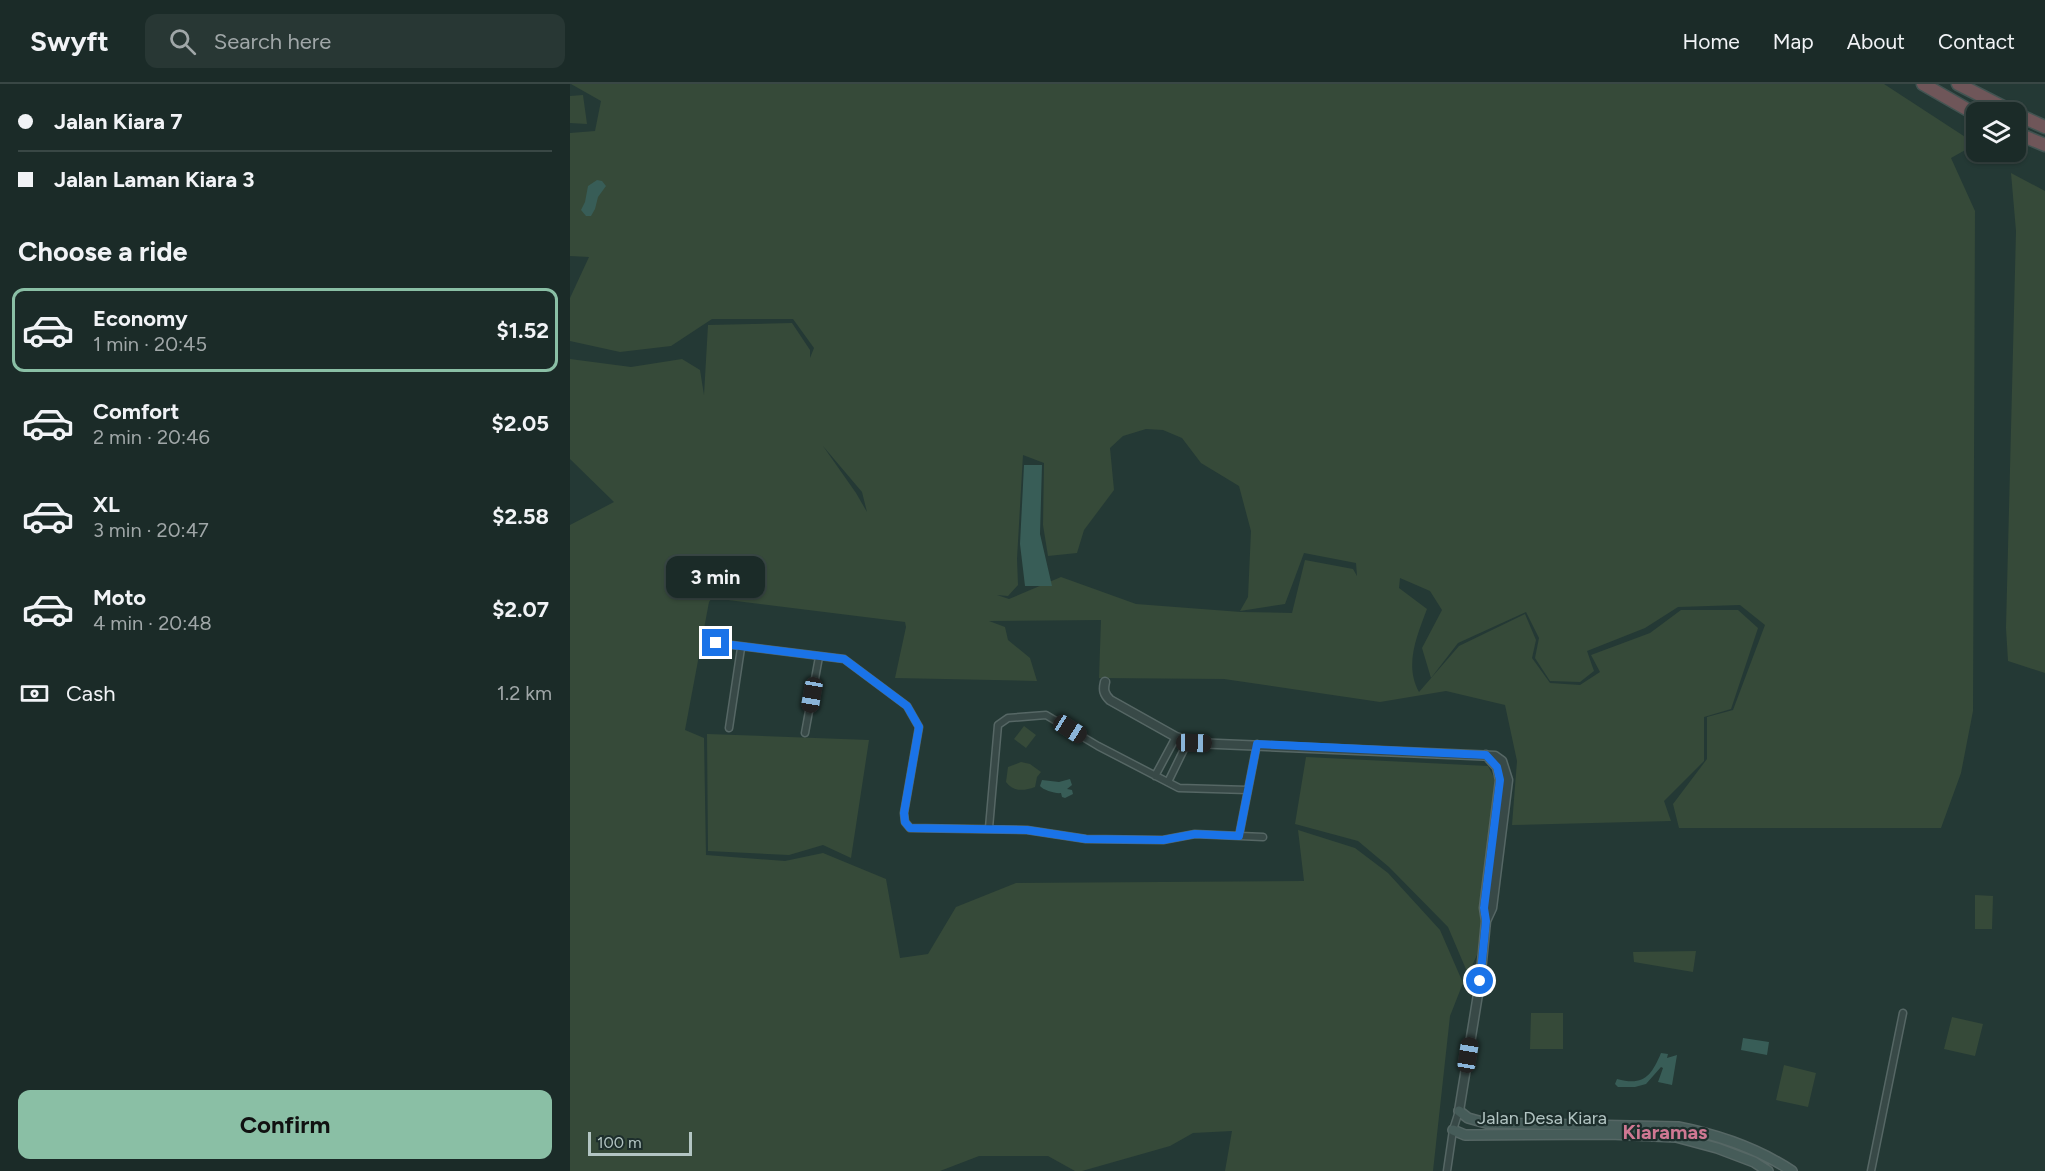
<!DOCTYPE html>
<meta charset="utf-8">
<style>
body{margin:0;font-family:Figtree,sans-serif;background:#283734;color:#f1f3f6;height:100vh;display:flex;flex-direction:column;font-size:22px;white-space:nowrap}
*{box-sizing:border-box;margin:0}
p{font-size:20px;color:#a0a7a8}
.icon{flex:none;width:33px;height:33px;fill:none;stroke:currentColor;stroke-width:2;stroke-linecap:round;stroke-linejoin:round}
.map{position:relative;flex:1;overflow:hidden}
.sheet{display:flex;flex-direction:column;background:#1b2b28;width:570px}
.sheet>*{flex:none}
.guide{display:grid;align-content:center;height:132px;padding:0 18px;background:#1b2b28}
.fabs{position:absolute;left:1396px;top:18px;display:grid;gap:12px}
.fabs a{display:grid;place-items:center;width:60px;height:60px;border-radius:12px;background:#1b2b28;box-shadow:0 2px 4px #0004,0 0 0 2px #394745;font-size:30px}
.scale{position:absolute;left:18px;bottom:15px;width:104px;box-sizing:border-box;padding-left:6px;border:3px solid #b3c5c3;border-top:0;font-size:16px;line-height:21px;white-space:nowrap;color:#b3c5c3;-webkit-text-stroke:4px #1d2e2c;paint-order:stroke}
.end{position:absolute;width:27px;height:27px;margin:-14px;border:8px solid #1a73e8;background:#fff;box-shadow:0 0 0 3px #fff}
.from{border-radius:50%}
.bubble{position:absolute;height:42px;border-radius:12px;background:#1b2b28;box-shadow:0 2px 4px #0004,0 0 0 2px #394745;font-size:20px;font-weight:700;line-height:42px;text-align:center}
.car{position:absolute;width:18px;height:36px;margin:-18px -9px;border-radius:8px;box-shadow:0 0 4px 2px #0007;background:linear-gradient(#222 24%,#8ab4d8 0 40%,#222 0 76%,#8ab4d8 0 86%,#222 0)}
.guide b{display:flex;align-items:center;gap:21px;height:57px;font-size:22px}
.guide b+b{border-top:2px solid #394745}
.guide i{width:15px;height:15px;background:#f1f3f6}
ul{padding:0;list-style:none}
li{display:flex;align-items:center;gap:18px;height:84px;margin:0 12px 9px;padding:0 6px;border:3px solid transparent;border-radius:12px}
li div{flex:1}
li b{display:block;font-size:22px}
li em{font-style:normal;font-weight:700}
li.on{border-color:#8abfa5}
li>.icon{width:54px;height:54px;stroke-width:1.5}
h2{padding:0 18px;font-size:27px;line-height:72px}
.pay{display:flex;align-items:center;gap:15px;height:66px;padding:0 18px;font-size:22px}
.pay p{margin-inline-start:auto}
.button{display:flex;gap:12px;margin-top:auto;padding:12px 18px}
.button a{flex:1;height:69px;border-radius:12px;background:#8abfa5;color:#111;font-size:24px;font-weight:700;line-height:69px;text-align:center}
header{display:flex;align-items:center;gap:36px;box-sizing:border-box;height:84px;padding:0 30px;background:#1b2b28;border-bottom:2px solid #394745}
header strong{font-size:28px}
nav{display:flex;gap:33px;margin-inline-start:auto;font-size:21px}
.search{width:420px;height:54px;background:#283734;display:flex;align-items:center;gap:15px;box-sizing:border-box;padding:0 21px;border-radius:12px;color:#a0a7a8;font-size:22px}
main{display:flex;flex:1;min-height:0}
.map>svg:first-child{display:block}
.green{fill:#364a39;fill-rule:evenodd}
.water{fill:#385d57}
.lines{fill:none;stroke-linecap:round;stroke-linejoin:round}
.minor-casing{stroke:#566765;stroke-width:9}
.tertiary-casing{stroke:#566765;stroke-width:11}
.secondary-casing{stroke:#566765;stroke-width:12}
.motorway-casing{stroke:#435452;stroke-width:15}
.minor{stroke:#384947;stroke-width:6}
.tertiary{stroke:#384947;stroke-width:8}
.secondary{stroke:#465c59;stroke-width:9}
.motorway{stroke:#6f5659;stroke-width:12}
.route{stroke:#1a73e8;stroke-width:8}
.labels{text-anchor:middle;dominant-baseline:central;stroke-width:4.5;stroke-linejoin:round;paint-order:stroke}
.street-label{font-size:18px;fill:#b3c5c3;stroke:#1d2e2c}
.neighbourhood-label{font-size:20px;font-weight:bold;fill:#cf7893;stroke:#1d2e2c}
</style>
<header>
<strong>Swyft</strong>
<div class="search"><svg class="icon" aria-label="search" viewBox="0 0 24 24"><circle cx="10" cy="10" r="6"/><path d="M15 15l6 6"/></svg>Search here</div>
<nav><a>Home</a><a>Map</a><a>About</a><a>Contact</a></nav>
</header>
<main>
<section class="sheet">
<div class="guide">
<b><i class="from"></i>Jalan Kiara 7</b>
<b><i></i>Jalan Laman Kiara 3</b>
</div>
<h2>Choose a ride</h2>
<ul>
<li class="on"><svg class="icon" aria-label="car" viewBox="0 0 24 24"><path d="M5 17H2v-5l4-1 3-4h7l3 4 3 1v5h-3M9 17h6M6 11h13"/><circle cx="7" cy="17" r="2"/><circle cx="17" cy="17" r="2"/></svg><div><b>Economy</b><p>1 min · 20:45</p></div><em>$1.52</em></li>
<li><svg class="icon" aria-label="car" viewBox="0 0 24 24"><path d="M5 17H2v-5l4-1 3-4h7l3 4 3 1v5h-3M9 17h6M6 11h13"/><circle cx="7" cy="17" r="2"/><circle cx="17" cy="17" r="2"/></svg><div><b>Comfort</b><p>2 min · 20:46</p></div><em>$2.05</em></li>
<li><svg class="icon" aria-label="car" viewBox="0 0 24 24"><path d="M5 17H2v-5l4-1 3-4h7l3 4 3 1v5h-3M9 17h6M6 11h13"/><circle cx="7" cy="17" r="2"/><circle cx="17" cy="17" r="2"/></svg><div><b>XL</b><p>3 min · 20:47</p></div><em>$2.58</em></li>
<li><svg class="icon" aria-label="car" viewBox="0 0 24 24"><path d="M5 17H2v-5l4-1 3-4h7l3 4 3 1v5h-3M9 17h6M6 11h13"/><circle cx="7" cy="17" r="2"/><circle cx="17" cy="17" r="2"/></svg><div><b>Moto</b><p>4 min · 20:48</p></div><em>$2.07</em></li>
</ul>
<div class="pay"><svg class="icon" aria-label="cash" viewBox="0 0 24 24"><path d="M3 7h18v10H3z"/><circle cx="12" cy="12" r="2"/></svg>Cash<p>1.2 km</p></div>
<div class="button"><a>Confirm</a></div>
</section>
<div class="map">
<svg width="1475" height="1087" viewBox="0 0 1475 1087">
<rect width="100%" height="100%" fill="#243935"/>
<path class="green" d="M1 0H1314L1406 60 1381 74 1405 127 1403 627 1391 689 1371 744H1109L1103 720 1137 675V633L1163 626 1195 541 1170 521 1108 523 1075 544 1017 567 1024 587 1010 598 980 597 965 574 969 554 956 528 888 559 861 594 852 564 872 526 860 507 830 494 829 504 857 525C847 552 834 581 849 608L889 562 955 530 966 556 962 574 980 599 1010 601 1030 588 1021 571 1080 549 1111 526H1168L1188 544 1161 625 1134 633V677L1094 717 1101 737 942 741 947 677 935 621 876 607 810 618 654 595 529 594 531 536 419 537 435 543 438 556 460 574 467 597 325 594 336 543 335 538 142 514 139 518 115 646 134 654 136 771 215 777 253 769 316 795 330 874 358 870 386 823 446 799 734 797 728 746 785 764 818 789 870 846 893 899 880 932 863 1087H655L662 1047 623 1049 600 1062 512 1087H505L478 1072H409L370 1087H0V441L44 418 0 375V275L61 283 112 275 130 286 134 311 138 241 222 239 240 266V274L244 264 223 235H142L101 262 50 268 0 257V214L19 173 0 172V49L25 47 31 17ZM576 345 593 346 612 354 631 379 669 402 681 447 678 513 670 527 715 520 734 469 786 479 787 492 783 485 735 476 722 529 671 528 566 520 491 493 439 515 427 511 438 512 448 501 447 475 453 371 474 379 473 441 478 472 507 469 514 446 544 406 540 364 553 352ZM253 362 292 408 297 428 286 409Z
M13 11 17 40 0 39V12Z
M1441 89 1475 107V589L1438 577 1436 544 1446 147Z
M454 642 466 651 456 664 444 655Z
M137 650 299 656 281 774 253 761 219 771 138 767Z
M736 673 918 682 928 701 907 871 898 890 878 843 819 783 788 757 725 740Z
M451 678 460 680 471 688 467 693 465 703C454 707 443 708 436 698L438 683Z
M1405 811 1423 812 1422 845H1405Z
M1126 867 1123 888 1064 878 1063 868Z
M961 929H993V965H960Z
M1382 933 1413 940 1405 972 1374 965Z
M1214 981 1246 989 1238 1023 1206 1016Z"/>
<path class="water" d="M27 96 32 97 36 102 28 113 25 125 21 132H16L11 126 15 118 18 102Z
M454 381H472L470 450 482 502H455L450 460Z
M500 695 502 701 497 705 502 706 503 710 495 714 492 713 491 709C486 710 473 706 470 702L472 696 489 698Z
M1173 954 1199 958 1197 971 1171 966Z
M1091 969 1098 970 1097 974 1107 971 1102 1001 1088 998 1093 984 1091 983 1076 1000 1065 1003H1048L1045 1000 1047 995C1073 1002 1081 993 1091 969Z"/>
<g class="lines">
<g class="minor-casing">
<path id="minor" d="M146 559 274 575 337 622 349 643 334 729 335 738 340 744 457 746 516 755 593 756 625 750 693 753
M159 644 171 564
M235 649 249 573
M585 692 606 653
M598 698 618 657
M419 744 428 641 438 634 476 631 528 662 609 704 678 706
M669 752 687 660
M877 1087 883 1046 889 1027
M1301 1087 1333 929"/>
</g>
<g class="tertiary-casing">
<path id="tertiary" d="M535 598C533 606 534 610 540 616L606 653 624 659 925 672 932 677 938 696 922 824 916 837
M889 1027 910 898 916 837 914 824 930 696 927 683 916 671"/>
</g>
<g class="secondary-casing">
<path id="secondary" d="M889 1027 898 1034 916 1039 1108 1043C1149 1051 1187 1064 1222 1087
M883 1046 895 1051 1040 1050 1106 1053 1147 1064 1184 1078 1198 1087"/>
</g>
<g class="motorway-casing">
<path id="motorway" d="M1353 0 1407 31
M1388 0 1443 28
M1446 30 1475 43
M1446 49 1475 61"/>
</g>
<use href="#minor" class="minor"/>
<use href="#tertiary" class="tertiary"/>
<use href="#secondary" class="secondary"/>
<use href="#motorway" class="motorway"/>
</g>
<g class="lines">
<path class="route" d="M146 559 274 575 337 622 349 643 334 729 335 738 340 744 457 746 516 755 593 756 625 750 669 752 687 660 916 671 927 683 930 696 914 824 916 837 910 897"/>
</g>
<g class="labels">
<g class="street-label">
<text x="972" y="1034">Jalan Desa Kiara</text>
</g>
<g class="neighbourhood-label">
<text x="1095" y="1048">Kiaramas</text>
</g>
</g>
</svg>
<div class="fabs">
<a><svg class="icon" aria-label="layers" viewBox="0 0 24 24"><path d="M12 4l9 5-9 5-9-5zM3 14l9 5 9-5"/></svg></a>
</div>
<div class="scale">100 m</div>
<i class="end from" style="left:910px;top:897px"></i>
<i class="end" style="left:146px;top:559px"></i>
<div class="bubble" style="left:96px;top:472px;width:99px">3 min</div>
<i class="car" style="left:242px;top:611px;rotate:190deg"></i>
<i class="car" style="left:500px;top:645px;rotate:122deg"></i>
<i class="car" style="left:624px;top:659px;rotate:91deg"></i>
<i class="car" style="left:898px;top:971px;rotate:9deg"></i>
</div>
</main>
